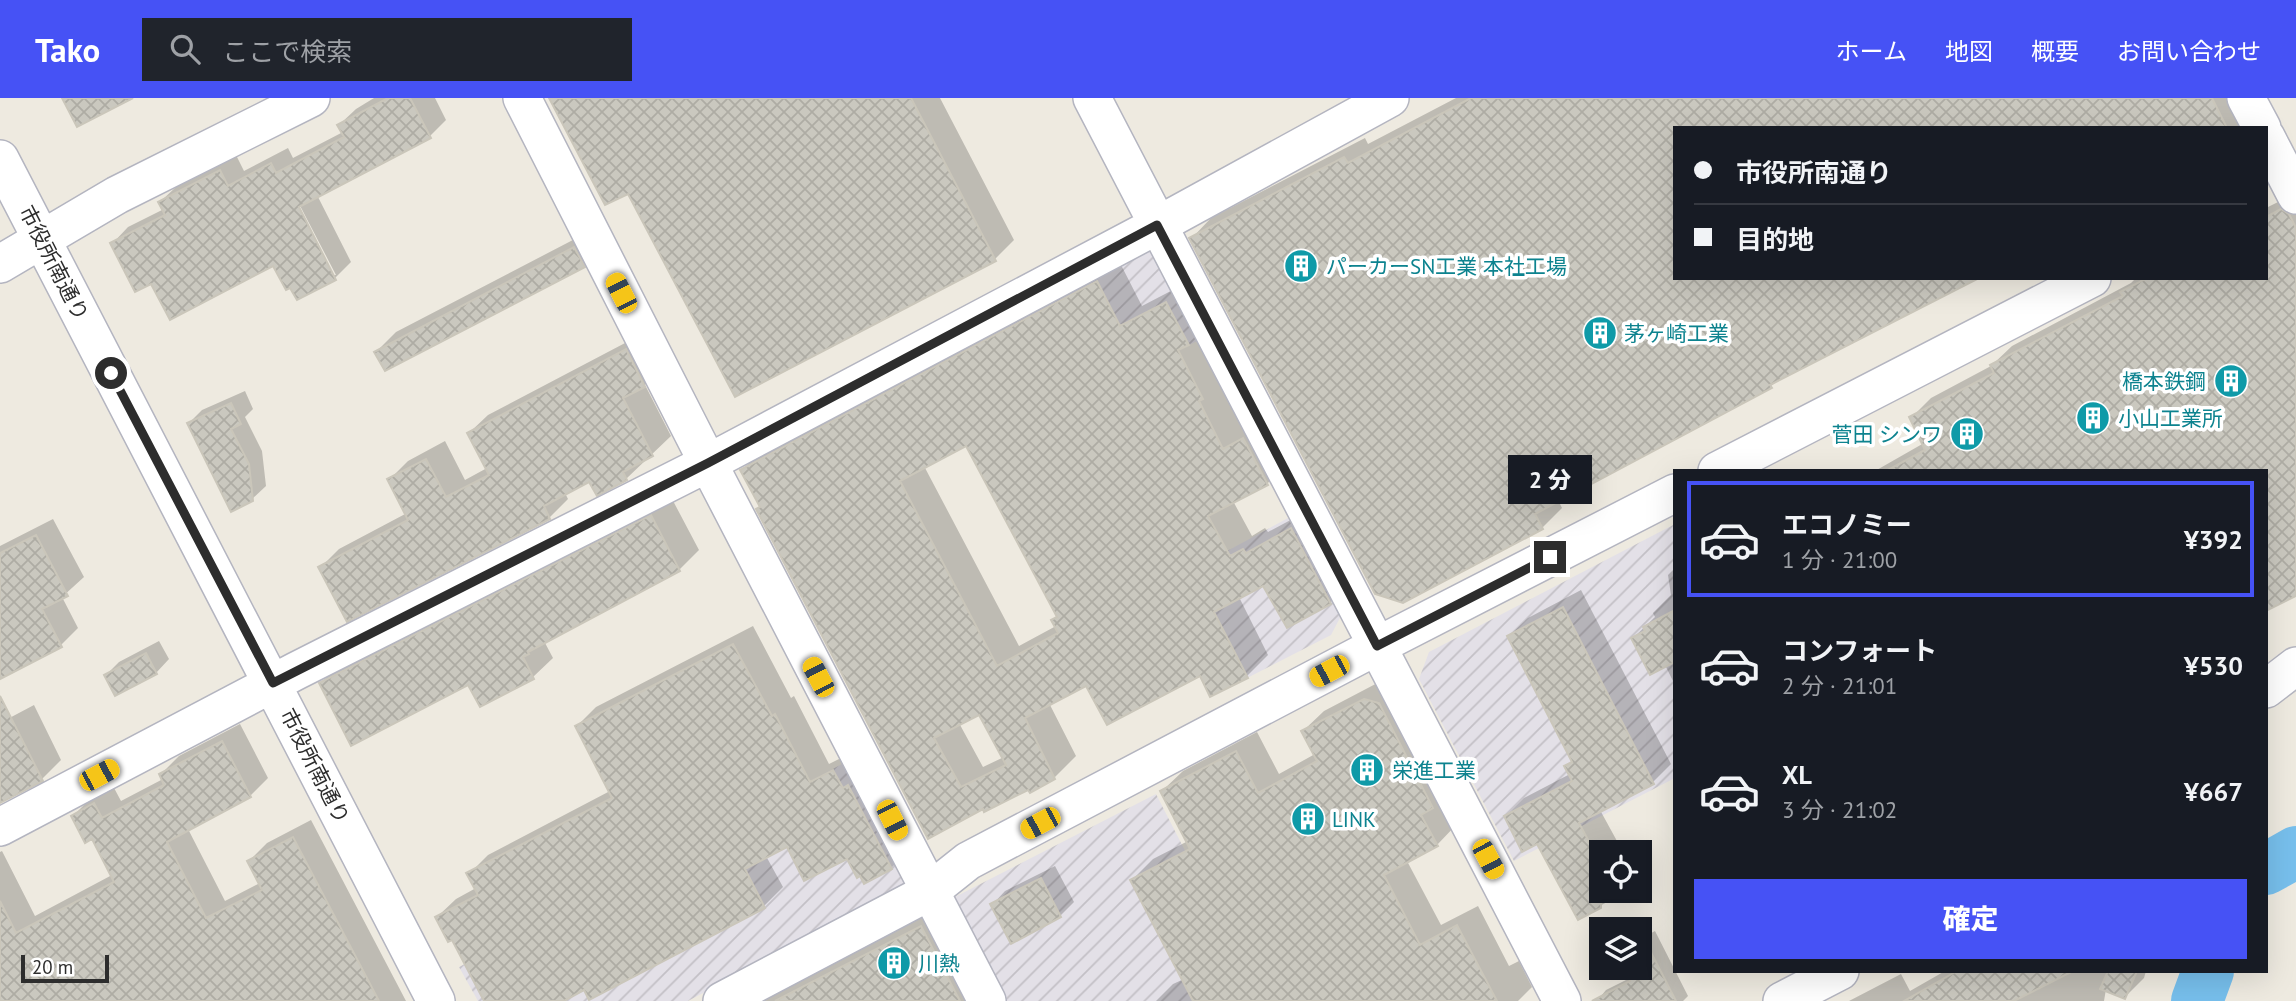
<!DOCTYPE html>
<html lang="ja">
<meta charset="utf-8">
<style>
body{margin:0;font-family:"PT Sans","Noto Sans JP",sans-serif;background:#20242c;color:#f1f3f6;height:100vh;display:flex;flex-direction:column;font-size:26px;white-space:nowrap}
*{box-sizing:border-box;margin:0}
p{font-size:23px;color:#9ea1a6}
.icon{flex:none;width:38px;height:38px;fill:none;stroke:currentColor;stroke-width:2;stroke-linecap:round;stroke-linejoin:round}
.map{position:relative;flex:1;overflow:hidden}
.drawer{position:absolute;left:1673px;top:371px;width:595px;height:504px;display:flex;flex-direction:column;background:#171b24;border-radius:0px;box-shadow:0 7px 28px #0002}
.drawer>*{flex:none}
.top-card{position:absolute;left:1673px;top:28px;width:595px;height:154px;border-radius:0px;box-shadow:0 7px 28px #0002;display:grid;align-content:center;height:154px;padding:0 21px;background:#171b24}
.buttons{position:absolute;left:1589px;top:742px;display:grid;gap:14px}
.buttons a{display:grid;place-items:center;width:63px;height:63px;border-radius:0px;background:#171b24;box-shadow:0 7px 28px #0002;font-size:35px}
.scale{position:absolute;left:21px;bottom:18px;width:88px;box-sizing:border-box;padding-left:7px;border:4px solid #2d2d2d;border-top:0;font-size:19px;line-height:24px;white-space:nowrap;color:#2d2d2d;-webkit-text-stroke:5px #fff;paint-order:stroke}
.end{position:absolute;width:32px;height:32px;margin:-16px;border:9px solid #2d2d2d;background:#fff;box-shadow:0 0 0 4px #fff}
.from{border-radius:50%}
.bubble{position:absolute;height:49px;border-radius:0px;background:#171b24;box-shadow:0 7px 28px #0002;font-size:23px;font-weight:800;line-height:49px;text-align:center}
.car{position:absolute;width:21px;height:42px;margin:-21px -10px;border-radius:9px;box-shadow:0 0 5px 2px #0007;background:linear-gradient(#f5c518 24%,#345 0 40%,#f5c518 0 76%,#345 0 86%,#f5c518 0)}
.top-card b{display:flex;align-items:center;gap:24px;height:66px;font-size:26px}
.top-card b+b{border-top:2px solid #363941}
.top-card i{width:18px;height:18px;background:#f1f3f6}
ul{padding:12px 0 0;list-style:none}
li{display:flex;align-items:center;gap:21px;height:116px;margin:0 14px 10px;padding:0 7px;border:4px solid transparent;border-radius:0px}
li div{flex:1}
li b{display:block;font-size:26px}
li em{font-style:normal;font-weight:800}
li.active{border-color:#4652f5}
li>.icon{width:63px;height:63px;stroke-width:1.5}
.action{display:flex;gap:14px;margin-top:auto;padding:14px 21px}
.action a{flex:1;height:80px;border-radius:0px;background:#4652f5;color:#fff;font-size:28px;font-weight:800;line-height:80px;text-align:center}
header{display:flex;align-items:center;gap:42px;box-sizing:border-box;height:98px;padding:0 35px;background:#4652f5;color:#fff}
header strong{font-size:33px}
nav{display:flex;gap:38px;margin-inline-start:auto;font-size:24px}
.search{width:490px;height:63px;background:#20242c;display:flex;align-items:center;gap:18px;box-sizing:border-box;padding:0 24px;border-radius:0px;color:#9ea1a6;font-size:26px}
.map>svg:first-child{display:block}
.industrial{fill:url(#industrial-furrows)}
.shadow{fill:#0003;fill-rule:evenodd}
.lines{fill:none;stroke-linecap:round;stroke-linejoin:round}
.river{stroke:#77bfec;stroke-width:52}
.building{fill:url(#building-cross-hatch);stroke:#cac6ba;stroke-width:2;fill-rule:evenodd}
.minor-casing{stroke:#b4b5c0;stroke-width:40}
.minor{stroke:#fff;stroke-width:37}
.route{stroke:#2d2d2d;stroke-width:9}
.labels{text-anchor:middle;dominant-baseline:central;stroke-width:7;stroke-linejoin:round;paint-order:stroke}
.street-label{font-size:21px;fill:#2d2d2d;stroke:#fff}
.culture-label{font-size:21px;fill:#0d838f;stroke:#fff;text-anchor:start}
</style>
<header>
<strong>Tako</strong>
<div class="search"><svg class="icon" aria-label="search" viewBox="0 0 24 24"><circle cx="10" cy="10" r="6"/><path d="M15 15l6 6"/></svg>ここで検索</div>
<nav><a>ホーム</a><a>地図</a><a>概要</a><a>お問い合わせ</a></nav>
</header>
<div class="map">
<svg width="2296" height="903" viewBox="0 0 2296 903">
<defs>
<pattern id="industrial-furrows" width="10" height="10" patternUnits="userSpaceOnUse" patternTransform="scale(1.75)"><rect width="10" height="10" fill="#e3e0e7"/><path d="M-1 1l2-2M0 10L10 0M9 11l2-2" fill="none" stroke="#c3c0c6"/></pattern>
<pattern id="building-cross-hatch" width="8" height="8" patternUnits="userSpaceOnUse" patternTransform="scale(1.75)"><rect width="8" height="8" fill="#cac8bf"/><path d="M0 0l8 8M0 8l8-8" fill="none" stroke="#aeaca4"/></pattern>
</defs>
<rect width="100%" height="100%" fill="#eeeae0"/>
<path class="industrial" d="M1134 147 1150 152 1197 243 1058 314 1006 226Z
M1288 420 1342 516 1331 537 1210 599 1155 492Z
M1675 426V680L1514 763 1419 581 1429 554Z
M844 665 909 785 688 903H478L459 869Z
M1156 696 1262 903H1006L953 800Z"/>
<path class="shadow" d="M374 0H435L446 22 430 38 317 97 351 164 335 180 274 166 152 183 112 146 128 129 164 111 160 104 177 88 236 57 244 73 288 50 293 60 343 34 339 27 356 11ZM296 100 336 177H332L293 102Z
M551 0H940L1014 142 995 161 629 93Z
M1456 0H2242L2253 30H1675V180L1778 282 1770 289 1558 402 1562 410 1542 430 1191 141 1211 120 1365 40 1368 46Z
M2296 95V496L2266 373H1875L1924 345 1911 320 1931 300 1991 268 2012 248 2131 185 2136 180H2266V110Z
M594 131 603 148 583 168 376 254 396 234Z
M1119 163 1142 208 1188 184 1288 364 1267 386 1233 403 1252 438 1265 430 1268 434 1313 410 1352 483 1330 505 1264 485 1239 499 1268 557 1247 578 1201 575 1087 586 1049 605 1076 658 1054 680 984 709 929 739 742 372 764 350ZM967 345 1058 517 1053 522 1056 528 1019 548 924 368ZM980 614 1004 659 983 669 959 625Z
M646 234 663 268 645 287 671 338 626 381 590 382 565 395 568 401 549 420 320 470 339 451 407 415 389 382 408 363 445 343 465 382 487 370 469 335 488 317Z
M245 293 253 311 245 319 262 353 266 388 252 401 189 325 202 312Z
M671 399 699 452 679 472 544 543 553 560 533 579 480 607 469 585H321L340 566Z
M53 421 84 479 62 499 78 530 61 547 0 579V448Z
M1675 470V587L1665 567 1633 540 1655 519 1653 515 1671 497 1668 477Z
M1581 492 1671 666 1653 684 1600 712 1623 754H1601V793H1624L1618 798 1578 820 1538 744 1506 718 1524 700 1570 676 1567 669 1573 662 1509 538 1528 520Z
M753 528 791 600 794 598 829 666 853 654 910 751 891 770 848 758 788 747 766 758 783 789 764 808 560 903H486L452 839 437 819 456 801 476 790 469 776 488 757 610 693 577 628 596 609Z
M159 543 169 561 156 575 116 596 106 577 119 564Z
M1385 581 1457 726 1437 747 1407 763 1441 827 1478 808 1509 868 1519 863 1532 889 1518 903H1156L1173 886 1184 881 1132 782 1153 761 1188 743 1162 693 1183 673 1257 634 1279 676 1315 656 1303 633 1324 613Z
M34 607 61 662 42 681 0 703V625Z
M240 626 268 680 250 698 188 731 225 803 260 785 249 763 267 745 311 722 406 903H0V754L2 753 35 818 112 777 93 739 73 718 91 700 113 688 121 703 163 681 161 676 179 658Z
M1055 768 1074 804 1060 818 1011 843 992 807 1005 793Z
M940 810 988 903H760Z
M1655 833 1688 898 1683 903H1597L1606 892 1630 880 1625 870H1640V841Z
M1945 873H2146L2144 880 2125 899 2106 891 2104 903H1849L1901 876 1910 893Z"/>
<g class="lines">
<path class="river" d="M2266 771 2296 754
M2197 903 2208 873"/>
</g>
<path class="building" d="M62 0H133L77 29Z
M388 0H410L431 40 299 109 336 182 297 202 290 190 286 192 273 168 170 222 151 186 135 194 110 145 165 117 158 104 220 72 228 88 271 65 276 75 344 39 337 27Z
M549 0H911L996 163 735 299 628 96 605 107Z
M1471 0H2212L2227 30H1675V180H1979L1770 287 1772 290 1535 416 1543 431 1403 505 1375 496 1189 140 1344 59 1348 65Z
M2281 111 2289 116 2296 130V498L2266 513V373H1886L1925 352 1909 319 1994 275 1990 267 2123 198 2120 194 2147 180H2266V119Z
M574 149 585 169 385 273 374 254Z
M1097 183 1120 228 1166 204 1189 247 1178 252 1203 301 1199 303 1223 351 1243 340 1268 387 1208 418 1230 458 1243 451 1246 455 1291 430 1331 506 1287 530 1263 488 1214 514 1248 580 1210 599 1200 578 1107 627 1086 588 1025 620 1055 681 1030 695 1028 692 984 714 983 711 928 741 756 411 760 409 740 372ZM966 348 1057 519 1051 522 1058 535 997 568 900 383ZM979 617 1006 667 961 689 934 640Z
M626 251 645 289 623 300 653 358 623 374 627 382 597 398 589 384 544 408 550 421 347 524 318 469 408 422 387 381 426 361 446 399 489 377 467 335Z
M231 305 241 326 231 331 249 366 253 403 231 414 187 325Z
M651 417 680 473 528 554 529 556 523 559 534 581 480 609 468 587 351 648 319 585Z
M36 437 68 498 42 511 62 549 0 581V455Z
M1563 509 1654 686 1579 725 1601 766V810L1578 822 1537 746 1522 754 1504 718 1572 683 1564 668 1572 664 1507 538Z
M1675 512V564L1650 577 1631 540 1645 533 1643 529Z
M733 546 772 618 775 616 810 684 833 672 843 690 848 687 892 771 864 786 860 778 857 780 847 761 804 783 787 749 745 771 765 810 589 902 584 892 564 903H484L452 842 448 844 435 819 478 797 466 775 612 700 575 628Z
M146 555 157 576 115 598 104 577Z
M0 598 43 683 0 705Z
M1364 601 1379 605 1433 710 1421 717 1438 748 1384 777 1420 847 1457 827 1497 903H1193L1130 782 1190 751 1160 693 1236 653 1258 695 1317 663 1301 633Z
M222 643 251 699 167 744 206 820 262 792 247 763 293 739 379 903H0V803L16 835 114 784 92 741 85 745 71 718 94 705 102 720 164 687 159 676Z
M1041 780 1061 819 1011 846 990 806Z
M921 828 960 903H775Z
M1640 833 1676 903H1592L1630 883 1623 870H1640Z
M1957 873H2073L2014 903H1904Z
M2108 873H2137L2125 901 2100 891Z"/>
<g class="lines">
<g class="minor-casing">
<path id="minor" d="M522 0 708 365 987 903
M1092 0 1562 903
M2246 0 2262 30
M2266 39 2296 97
M0 61 436 903
M0 166 117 97 311 0
M1717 373 2092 180
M2266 591 2296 568
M0 729 296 573 708 365 1158 127 1390 0
M722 903 929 794 968 763 1377 548 1675 395
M1782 903 1840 873"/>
</g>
<use href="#minor" class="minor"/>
</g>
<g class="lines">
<path class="route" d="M111 275 273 585 708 365 1157 127 1377 548 1550 459"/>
</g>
<defs>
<g id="building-disc" transform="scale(1.75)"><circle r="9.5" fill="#0f9aa8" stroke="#fff"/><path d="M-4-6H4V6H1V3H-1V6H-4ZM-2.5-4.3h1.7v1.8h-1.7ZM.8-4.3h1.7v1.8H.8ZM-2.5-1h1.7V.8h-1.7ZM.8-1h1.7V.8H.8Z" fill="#fff"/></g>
</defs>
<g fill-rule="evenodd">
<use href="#building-disc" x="1301" y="168"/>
<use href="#building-disc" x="1600" y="235"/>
<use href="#building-disc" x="2231" y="283"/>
<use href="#building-disc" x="2093" y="320"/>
<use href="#building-disc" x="1967" y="336"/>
<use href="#building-disc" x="1367" y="672"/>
<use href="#building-disc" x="1308" y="721"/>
<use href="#building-disc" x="894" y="865"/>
</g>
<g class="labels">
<g class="street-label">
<text transform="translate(54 165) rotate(63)">市役所南通り</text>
<text transform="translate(315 668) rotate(63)">市役所南通り</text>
</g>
<g class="culture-label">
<text x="1326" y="168">パーカーSN工業 本社工場</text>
<text x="1624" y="235">茅ヶ崎工業</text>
<text x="2206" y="283" text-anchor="end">橋本鉄鋼</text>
<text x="2118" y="320">小山工業所</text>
<text x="1942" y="336" text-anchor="end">菅田 シンワ</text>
<text x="1392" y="672">栄進工業</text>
<text x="1332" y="721">LINK</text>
<text x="918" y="865">川熱</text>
</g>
</g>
</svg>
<div class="buttons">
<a><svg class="icon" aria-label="locate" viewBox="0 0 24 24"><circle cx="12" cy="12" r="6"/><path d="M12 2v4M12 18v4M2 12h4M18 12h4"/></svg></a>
<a><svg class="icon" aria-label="layers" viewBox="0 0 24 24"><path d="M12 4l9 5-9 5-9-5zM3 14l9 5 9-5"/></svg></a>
</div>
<div class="scale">20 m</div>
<i class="end from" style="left:111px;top:275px"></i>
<i class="end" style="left:1550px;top:459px"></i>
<div class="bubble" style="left:1508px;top:357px;width:84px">2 分</div>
<i class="car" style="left:621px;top:195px;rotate:333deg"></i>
<i class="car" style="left:1329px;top:573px;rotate:242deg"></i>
<i class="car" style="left:818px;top:579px;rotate:332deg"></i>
<i class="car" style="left:99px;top:677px;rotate:62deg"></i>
<i class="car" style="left:892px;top:722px;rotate:153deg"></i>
<i class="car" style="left:1040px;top:725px;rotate:242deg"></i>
<i class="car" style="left:1488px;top:761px;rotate:152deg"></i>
<div class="top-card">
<b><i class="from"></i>市役所南通り</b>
<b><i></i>目的地</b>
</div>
<section class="drawer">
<ul>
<li class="active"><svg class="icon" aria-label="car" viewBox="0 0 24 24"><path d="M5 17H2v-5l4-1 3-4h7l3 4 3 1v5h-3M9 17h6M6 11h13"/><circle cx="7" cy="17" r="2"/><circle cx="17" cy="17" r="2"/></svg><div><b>エコノミー</b><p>1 分 · 21:00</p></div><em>¥392</em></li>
<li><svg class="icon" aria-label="car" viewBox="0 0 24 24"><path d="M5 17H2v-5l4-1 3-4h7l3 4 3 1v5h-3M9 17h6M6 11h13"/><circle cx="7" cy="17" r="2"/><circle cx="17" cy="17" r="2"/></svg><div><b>コンフォート</b><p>2 分 · 21:01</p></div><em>¥530</em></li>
<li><svg class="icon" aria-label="car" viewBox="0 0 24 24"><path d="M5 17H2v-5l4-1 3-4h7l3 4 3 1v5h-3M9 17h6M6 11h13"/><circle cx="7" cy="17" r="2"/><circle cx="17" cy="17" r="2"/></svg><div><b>XL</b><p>3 分 · 21:02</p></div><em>¥667</em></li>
</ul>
<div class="action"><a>確定</a></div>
</section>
</div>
